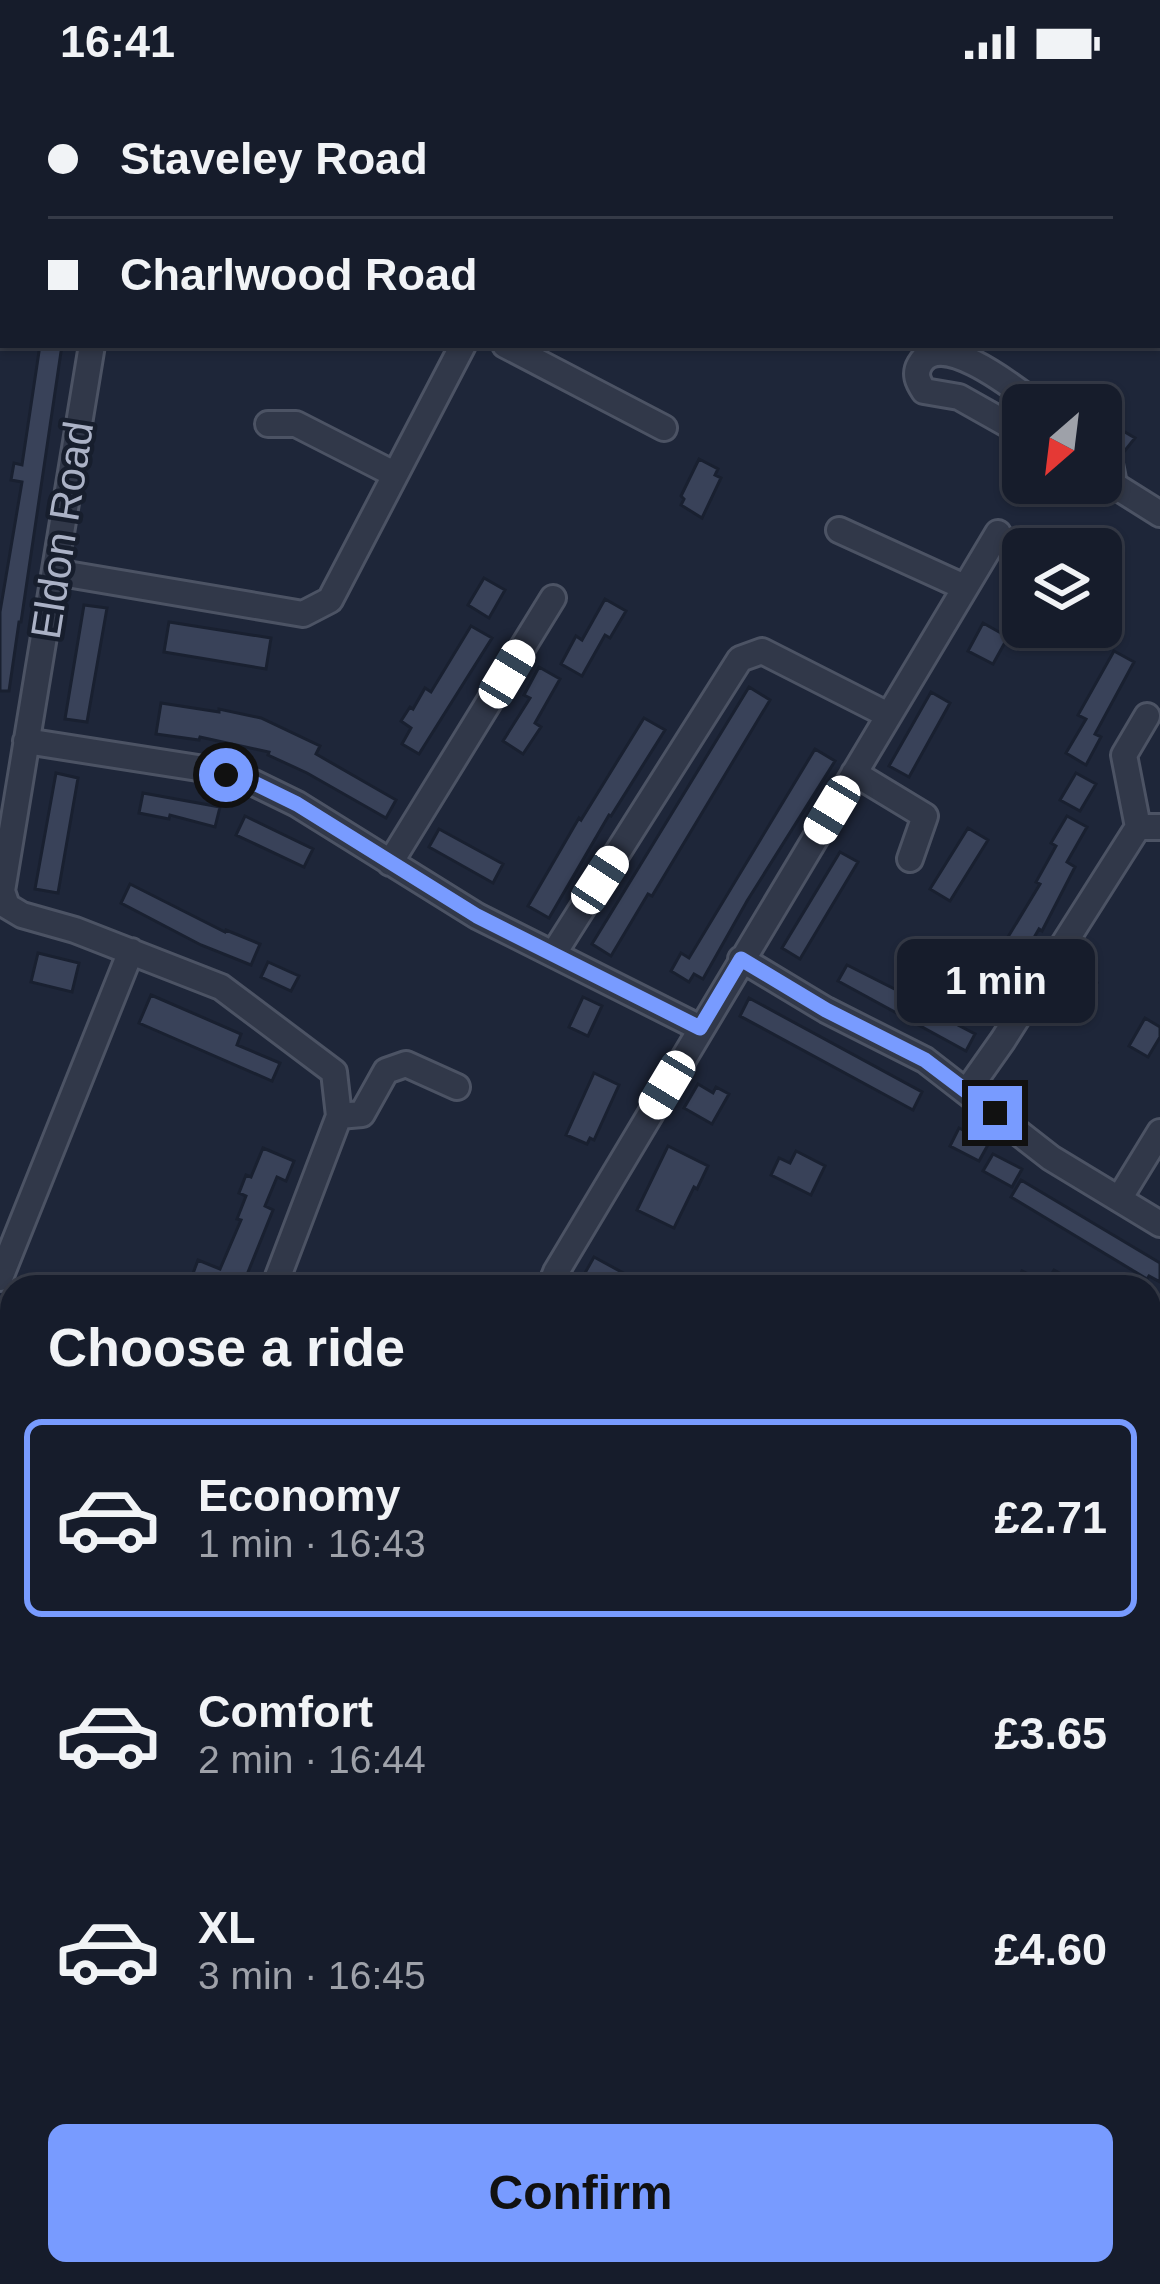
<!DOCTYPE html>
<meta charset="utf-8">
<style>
body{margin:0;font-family:Helvetica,sans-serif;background:#232937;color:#f1f3f6;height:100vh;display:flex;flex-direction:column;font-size:45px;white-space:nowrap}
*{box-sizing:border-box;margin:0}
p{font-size:39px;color:#9ea1a9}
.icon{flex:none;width:66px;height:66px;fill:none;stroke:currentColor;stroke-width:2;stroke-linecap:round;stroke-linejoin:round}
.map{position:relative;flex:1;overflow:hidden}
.side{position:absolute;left:0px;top:1191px;width:1161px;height:1011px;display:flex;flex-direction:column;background:#161c2b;border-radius:36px 36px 0 0;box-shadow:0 3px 9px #0004,0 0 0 3px #353a47}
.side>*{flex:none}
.banner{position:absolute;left:0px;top:0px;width:1161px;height:264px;box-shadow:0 3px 9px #0004,0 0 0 3px #353a47;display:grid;align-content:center;height:264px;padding:0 48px;background:#161c2b}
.needle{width:78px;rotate:208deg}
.tools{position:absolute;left:1002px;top:300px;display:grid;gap:24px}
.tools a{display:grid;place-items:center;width:120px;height:120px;border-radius:18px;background:#161c2b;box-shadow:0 3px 9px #0004,0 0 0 3px #353a47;font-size:60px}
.end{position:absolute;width:54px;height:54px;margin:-27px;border:15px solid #789bff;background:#111;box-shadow:0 0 0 6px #111}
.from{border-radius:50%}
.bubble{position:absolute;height:84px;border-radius:18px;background:#161c2b;box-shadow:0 3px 9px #0004,0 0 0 3px #353a47;font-size:39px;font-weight:700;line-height:84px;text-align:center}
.car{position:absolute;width:36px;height:72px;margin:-36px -18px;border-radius:15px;box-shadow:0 0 9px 3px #0007;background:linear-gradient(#fff 24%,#345 0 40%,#fff 0 76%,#345 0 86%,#fff 0)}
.banner b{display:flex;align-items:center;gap:42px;height:114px;font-size:45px}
.banner b+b{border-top:3px solid #353a47}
.banner i{width:30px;height:30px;background:#f1f3f6}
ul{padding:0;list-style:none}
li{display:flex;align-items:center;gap:36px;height:198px;margin:0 24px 18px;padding:0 24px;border:6px solid transparent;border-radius:18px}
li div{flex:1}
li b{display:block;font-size:45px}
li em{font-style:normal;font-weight:700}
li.current{border-color:#789bff}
li>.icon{width:108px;height:108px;stroke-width:1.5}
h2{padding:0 48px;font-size:54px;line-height:144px}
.button{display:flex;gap:24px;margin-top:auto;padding:24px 48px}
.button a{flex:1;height:138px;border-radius:18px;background:#789bff;color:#111;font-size:48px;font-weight:700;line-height:138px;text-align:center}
.status{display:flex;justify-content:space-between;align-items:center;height:84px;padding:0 60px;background:#161c2b;direction:ltr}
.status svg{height:33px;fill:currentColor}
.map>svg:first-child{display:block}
.medical{fill:#2e2a3a}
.building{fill:#394259;stroke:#192030;stroke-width:3}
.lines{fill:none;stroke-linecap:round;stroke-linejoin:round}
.minor-casing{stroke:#4c5364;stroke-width:30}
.major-casing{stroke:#3b4253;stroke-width:36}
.minor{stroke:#313849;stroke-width:24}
.major{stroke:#4f576a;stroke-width:30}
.route{stroke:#789bff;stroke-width:15}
.labels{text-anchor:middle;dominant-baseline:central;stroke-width:9;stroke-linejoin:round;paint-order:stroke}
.street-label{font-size:42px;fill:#abb2c6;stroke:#171e2d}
</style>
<div class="status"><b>16:41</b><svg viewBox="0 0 49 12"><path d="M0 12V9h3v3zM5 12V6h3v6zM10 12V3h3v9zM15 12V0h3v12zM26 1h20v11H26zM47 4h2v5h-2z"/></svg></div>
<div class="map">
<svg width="1160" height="2200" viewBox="0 0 1160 2200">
<rect width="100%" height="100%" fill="#1e2639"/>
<path class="medical" d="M0 1619 12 1623V2190H486L484 2200H0Z"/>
<path class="building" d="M40 261H62L21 538H19L9 607H0V528L22 398 11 396 14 379 22 381Z
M1101 334 1135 354 1123 369 1113 358 1101 353Z
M699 375 718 385 715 391 721 394 702 434 681 421 684 415 681 412Z
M484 494 505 506 489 534 468 521Z
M605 515 626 527 610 554 605 551 582 592 561 580 576 552 582 556Z
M84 521 107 524 87 638 65 635Z
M169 538 271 554 266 585 164 568Z
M983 539 1008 553 993 580 968 567Z
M471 542 492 554 419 670 402 660 411 644 401 637 410 623 413 625 425 604 431 608Z
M1114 567 1134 578 1095 650 1101 653 1086 681 1066 669 1086 635 1078 631Z
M539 583 560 595 535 639 541 643 523 670 503 657 530 614 524 611Z
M749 603 770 616 652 812 648 810 611 872 592 860Z
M931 608 950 619 909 693 889 682Z
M161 619 219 628V625L261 634 320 662 316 670 396 716 386 734 307 689 268 671 269 668 200 653 199 656 156 650Z
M644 634 665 646 611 732 609 731 549 834 528 822 579 734 581 736Z
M815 665 835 677 747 817 703 895 694 890 689 898 671 887 681 869 689 874Z
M56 689 78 694 58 809 35 805Z
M1076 689 1096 700 1080 727 1060 716Z
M143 709 220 723 215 743 170 731 169 735 139 729Z
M245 732 313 765 304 783 236 751Z
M1067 732 1087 743 1067 778 1075 783 1042 847 1039 845 1000 913 979 901 1040 800 1036 798 1056 762 1051 759Z
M968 744 988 756 950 817 930 805Z
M439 745 503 780 493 799 429 763Z
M840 768 858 778 800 875 782 864Z
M130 800 225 848 226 846 260 860 251 881 201 861 121 819Z
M38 869 79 879 72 908 31 898Z
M268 878 299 892 291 907 261 893Z
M847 881 958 937 956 940 975 950 966 967 838 897Z
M1077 888 1097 899 1080 928 1060 917Z
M151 911 241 950 237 961 280 979 272 997 139 939Z
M583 913 602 922 588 952 569 943Z
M749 914 922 1008 913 1026 740 932Z
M1145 934 1160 943V953L1148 973 1129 962Z
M594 989 619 1001 594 1056 590 1054 587 1060 566 1051Z
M698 1000 713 1009 716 1003 729 1010 712 1040 684 1024Z
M959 1044 989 1059 979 1077 950 1062Z
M668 1062 708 1082 697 1105 694 1103 674 1144 637 1126Z
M263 1064 294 1077 286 1097 277 1093 265 1122 273 1126 242 1203H188L198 1176 220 1185 241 1136 237 1135 246 1112 239 1109 246 1091 251 1093Z
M796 1067 825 1082 811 1111 771 1091 779 1074 790 1079Z
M993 1070 1022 1085 1012 1103 983 1087Z
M1021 1096 1160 1179V1198L1149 1192 1147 1195 1011 1113Z
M594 1173 649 1203H594L598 1196 585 1189Z
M1054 1186 1084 1203H1014L1022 1187 1047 1199Z"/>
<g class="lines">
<g class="minor-casing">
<path id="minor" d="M763 0 765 3
M0 38 3 40
M92 261 2 807 7 822 22 831 75 846 221 903 334 988 339 1032 274 1203
M505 261 664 344
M268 340H296L394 390
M1023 349 959 313 924 307C918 298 914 290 920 280 940 244 1017 306 1037 321
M1101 369 1110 380 1114 400
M1101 393 1160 430
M839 446 964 503
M55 488 303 530 330 516 463 261
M26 657 198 684 254 699 297 720 477 832 700 944
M854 689 925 732 910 775
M1138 743 1124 671 1147 632
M390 779 553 514
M554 869 740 575 762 567 888 631
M741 875 826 926 925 976 1051 1074 1160 1140
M967 1007 1003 956 1138 743H1160
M339 1032 362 1030 386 987 406 980 457 1003
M1119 1115 1160 1048
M0 1194 131 867
M550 1203 556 1188 998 449
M1149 1466 1160 1471
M502 2200 503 2190
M856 2200V2190"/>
</g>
<g class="major-casing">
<path id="major" d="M728 0 733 3
M796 0 801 3
M1158 240 1160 242
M0 1559 12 1562
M0 1603 12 1607
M1149 1920 1160 1924
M1149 1943 1160 1947"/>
</g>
<use href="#minor" class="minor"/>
<use href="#major" class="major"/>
</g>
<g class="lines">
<path class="route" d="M226 691 254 699 297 720 477 832 700 944 741 875 826 926 925 976 995 1029"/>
</g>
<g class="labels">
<g class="street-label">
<text transform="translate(62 446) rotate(-81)">Eldon Road</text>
</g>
</g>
</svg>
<div class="tools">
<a><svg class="needle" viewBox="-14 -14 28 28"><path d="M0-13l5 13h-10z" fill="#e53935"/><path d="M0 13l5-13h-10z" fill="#9ea1a9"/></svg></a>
<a><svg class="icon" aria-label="layers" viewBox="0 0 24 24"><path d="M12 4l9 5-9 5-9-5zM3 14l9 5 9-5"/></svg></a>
</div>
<i class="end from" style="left:226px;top:691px"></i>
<i class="end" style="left:995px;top:1029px"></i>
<div class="bubble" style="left:897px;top:855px;width:198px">1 min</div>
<i class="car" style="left:507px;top:590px;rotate:31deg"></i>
<i class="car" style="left:832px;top:726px;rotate:211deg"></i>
<i class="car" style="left:600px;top:796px;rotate:33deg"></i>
<i class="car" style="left:667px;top:1001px;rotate:211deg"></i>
<div class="banner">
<b><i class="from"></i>Staveley Road</b>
<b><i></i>Charlwood Road</b>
</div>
<section class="side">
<h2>Choose a ride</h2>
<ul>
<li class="current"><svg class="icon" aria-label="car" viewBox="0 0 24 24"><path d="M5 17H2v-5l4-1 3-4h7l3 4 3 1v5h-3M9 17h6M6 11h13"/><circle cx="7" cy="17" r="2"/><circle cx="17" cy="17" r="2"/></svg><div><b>Economy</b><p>1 min · 16:43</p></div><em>£2.71</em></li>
<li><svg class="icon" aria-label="car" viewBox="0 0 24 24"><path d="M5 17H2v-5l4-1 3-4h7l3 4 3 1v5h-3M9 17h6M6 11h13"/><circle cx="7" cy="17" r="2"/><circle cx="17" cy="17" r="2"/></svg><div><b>Comfort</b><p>2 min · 16:44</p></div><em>£3.65</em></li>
<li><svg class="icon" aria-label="car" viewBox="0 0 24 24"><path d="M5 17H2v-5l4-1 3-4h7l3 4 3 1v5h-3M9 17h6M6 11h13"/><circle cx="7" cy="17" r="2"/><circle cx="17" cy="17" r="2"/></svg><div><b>XL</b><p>3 min · 16:45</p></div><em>£4.60</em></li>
</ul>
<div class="button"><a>Confirm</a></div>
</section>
</div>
